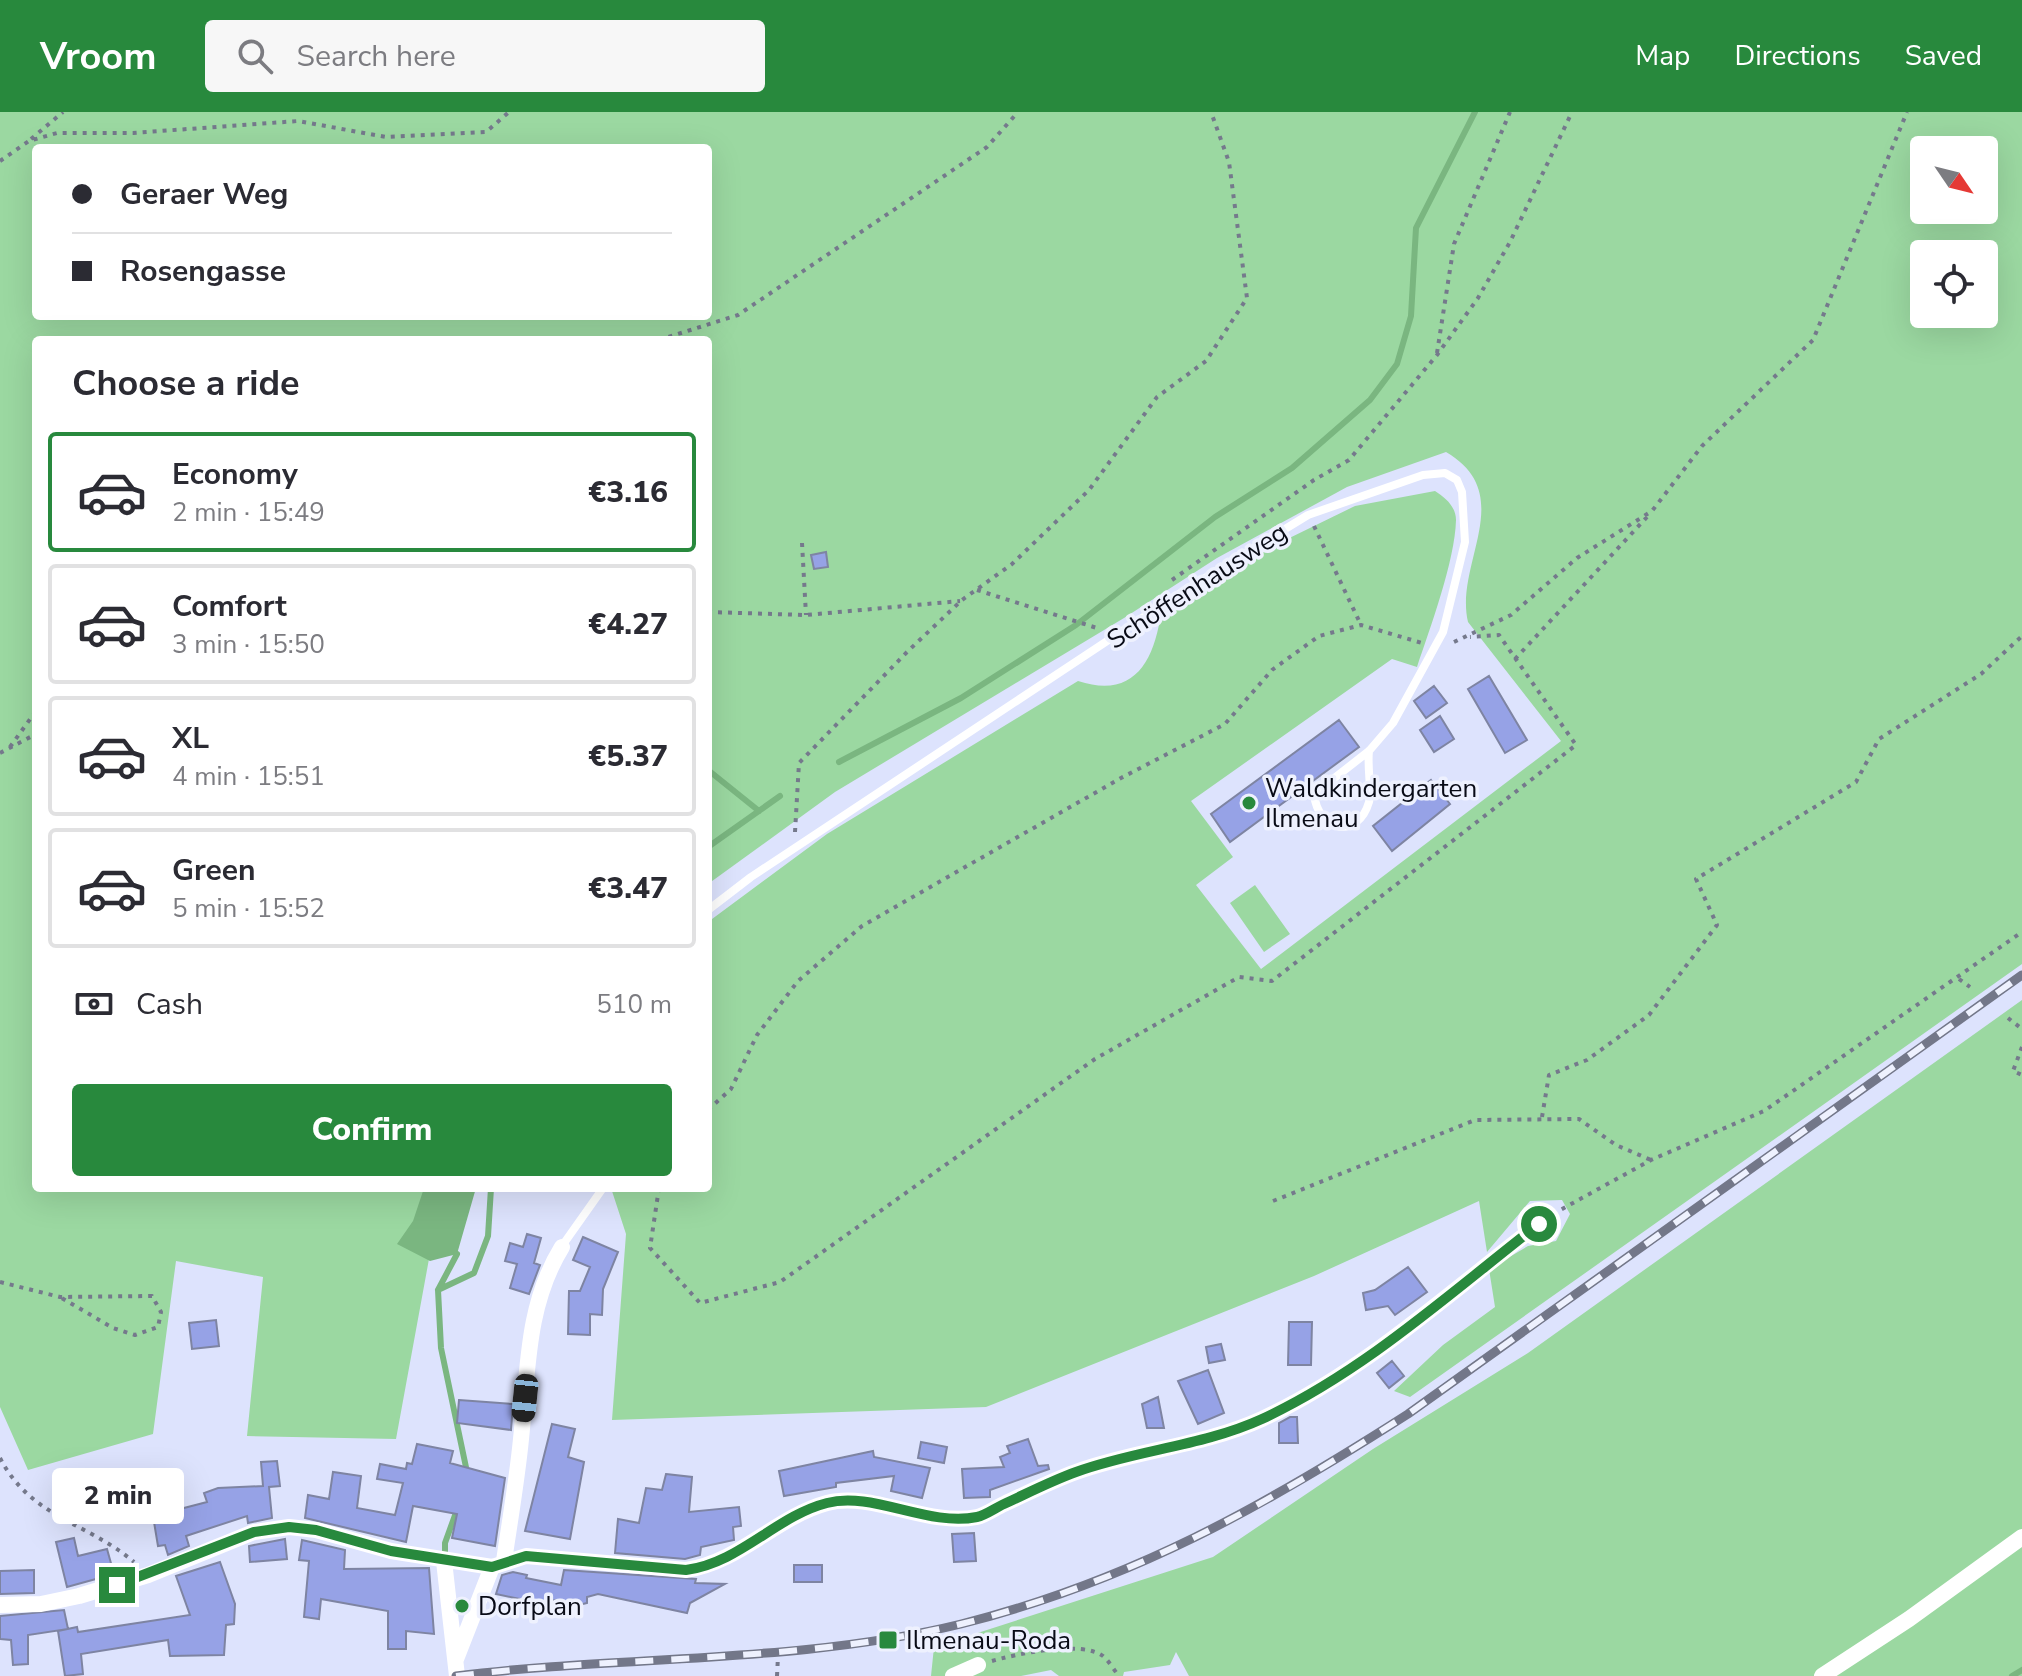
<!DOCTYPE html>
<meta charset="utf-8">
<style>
body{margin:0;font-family:"Nunito Sans",sans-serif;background:#f7f7f7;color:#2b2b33;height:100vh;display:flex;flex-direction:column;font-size:30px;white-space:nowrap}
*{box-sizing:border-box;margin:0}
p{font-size:26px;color:#7c7c81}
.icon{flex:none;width:44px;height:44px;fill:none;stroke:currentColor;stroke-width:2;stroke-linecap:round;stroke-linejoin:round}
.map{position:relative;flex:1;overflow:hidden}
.drawer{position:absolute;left:32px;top:224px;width:680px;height:856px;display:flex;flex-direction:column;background:#fff;border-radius:8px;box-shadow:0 8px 32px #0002}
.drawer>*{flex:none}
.banner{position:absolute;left:32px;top:32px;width:680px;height:176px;border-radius:8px;box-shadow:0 8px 32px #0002;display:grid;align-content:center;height:176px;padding:0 40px;background:#fff}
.needle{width:52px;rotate:125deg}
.controls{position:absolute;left:1910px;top:24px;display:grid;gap:16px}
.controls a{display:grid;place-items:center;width:88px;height:88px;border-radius:8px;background:#fff;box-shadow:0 8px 32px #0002;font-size:40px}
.end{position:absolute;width:36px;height:36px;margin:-18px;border:10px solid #28893d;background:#fff;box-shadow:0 0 0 4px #fff}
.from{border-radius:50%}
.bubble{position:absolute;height:56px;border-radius:8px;background:#fff;box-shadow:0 8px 32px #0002;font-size:26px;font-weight:800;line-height:56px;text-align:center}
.car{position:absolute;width:24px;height:48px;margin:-24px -12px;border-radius:10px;box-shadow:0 0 6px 2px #0007;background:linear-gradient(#222 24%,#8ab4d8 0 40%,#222 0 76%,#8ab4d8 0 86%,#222 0)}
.banner b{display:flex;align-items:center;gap:28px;height:76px;font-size:30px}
.banner b+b{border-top:2px solid #e1e1e2}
.banner i{width:20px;height:20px;background:#2b2b33}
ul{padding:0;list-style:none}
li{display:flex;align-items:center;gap:24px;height:120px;margin:0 16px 12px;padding:0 24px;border:4px solid #e1e1e2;border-radius:8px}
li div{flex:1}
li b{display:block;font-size:30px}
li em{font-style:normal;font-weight:800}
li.on{border-color:#28893d}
li>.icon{width:72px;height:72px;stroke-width:1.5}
h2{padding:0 40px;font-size:36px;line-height:96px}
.pay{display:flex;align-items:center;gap:20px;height:88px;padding:0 40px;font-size:30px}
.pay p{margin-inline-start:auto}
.action{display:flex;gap:16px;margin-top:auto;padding:16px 40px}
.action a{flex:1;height:92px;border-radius:8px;background:#28893d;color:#fff;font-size:32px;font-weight:800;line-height:92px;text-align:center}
header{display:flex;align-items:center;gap:48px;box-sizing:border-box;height:112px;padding:0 40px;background:#28893d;color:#fff}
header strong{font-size:38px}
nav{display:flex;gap:44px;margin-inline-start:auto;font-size:28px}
.search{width:560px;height:72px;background:#f7f7f7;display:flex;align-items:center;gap:20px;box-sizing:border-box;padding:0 28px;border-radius:8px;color:#7c7c81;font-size:30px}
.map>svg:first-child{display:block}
.green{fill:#9bd8a1;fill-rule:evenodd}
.water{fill:#7ab680}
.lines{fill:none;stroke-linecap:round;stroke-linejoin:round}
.stream{stroke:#7ab680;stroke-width:6}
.building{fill:#96a2e6;stroke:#7e84a2;stroke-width:2}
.path{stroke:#75798c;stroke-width:4;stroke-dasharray:4 6;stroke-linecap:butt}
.lane{stroke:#fff;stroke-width:8}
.street{stroke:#fff;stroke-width:16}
.rail-casing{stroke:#737789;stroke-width:9}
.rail{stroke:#eef1fe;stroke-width:6;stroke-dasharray:18;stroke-linecap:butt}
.route{stroke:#28893d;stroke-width:10}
.poi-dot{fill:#28893d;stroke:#eef1fe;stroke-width:3}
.labels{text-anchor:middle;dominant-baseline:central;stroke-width:7;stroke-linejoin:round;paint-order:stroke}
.street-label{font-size:26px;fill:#090b16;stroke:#eef1fe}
.poi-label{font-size:26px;fill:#090b16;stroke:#eef1fe;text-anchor:start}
</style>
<header>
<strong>Vroom</strong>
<div class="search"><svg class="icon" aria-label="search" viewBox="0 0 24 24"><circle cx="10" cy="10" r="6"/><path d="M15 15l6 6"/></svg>Search here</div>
<nav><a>Map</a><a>Directions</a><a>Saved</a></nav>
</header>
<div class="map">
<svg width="2022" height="1564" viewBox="0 0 2022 1564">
<rect width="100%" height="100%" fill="#dde3fd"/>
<path class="green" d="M0 0H2022V852L1410 1285 1394 1279 1443 1233 1495 1195 1489 1157 1528 1134 1556 1129 1570 1102 1562 1088 1530 1089 1487 1140 1479 1089 1314 1164 986 1295 612 1308 626 1122 611 1076H708V810L827 722 1078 569C1130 586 1152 555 1160 507L1271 435 1355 394 1435 379C1446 386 1456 395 1456 408 1455 449 1430 516 1417 555L1392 547 1191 689 1233 745 1196 773 1261 857 1561 629 1468 510C1454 451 1519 383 1446 340L1347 375 1217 446 1124 506 835 680 708 772V228H36V1076H442L396 1327 247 1324 263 1165 176 1149 153 1322 28 1358 0 1295ZM36 36H708V204H36ZM1924 38H1984V98H1924ZM1924 142H1984V202H1924Z
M1255 773 1290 822 1264 840 1230 791Z
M2022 888V1564H1189L1176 1540 1170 1553 1124 1560 1123 1564H1059L1051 1558 1021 1564H931L934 1535 1213 1445 1373 1337 1528 1241Z"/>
<path class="water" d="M424 1076H476L457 1142 430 1149 397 1132 413 1109Z"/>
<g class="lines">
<path class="stream" d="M839 650 961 586 1076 513 1215 405 1292 356 1370 288 1397 252 1411 204 1416 116 1475 0
M708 658 759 699
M708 735 780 684
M457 1142 438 1178 441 1236 467 1360
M438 1178 474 1161 488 1124 491 1076
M445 1441V1431L458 1395
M2012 1564 2022 1558"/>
</g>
<path class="building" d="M826 440 828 455 814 457 811 443Z
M1489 564 1527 628 1505 641 1468 577Z
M1434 574 1447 591 1426 606 1414 589Z
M1440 604 1454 627 1434 640 1420 618Z
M1339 608 1359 635 1230 730 1211 702Z
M1431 668 1450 692 1392 739 1373 714Z
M527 1122 541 1126 534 1151 540 1153 529 1182 510 1176 517 1152 505 1149 510 1131 523 1135Z
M583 1125 618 1140 603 1177 602 1203 590 1202V1223L568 1222 569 1179H580L590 1155 573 1148Z
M1408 1155 1427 1180 1395 1203 1388 1194 1366 1198 1363 1181 1375 1178Z
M216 1208 219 1234 192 1237 189 1211Z
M1289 1210H1312L1311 1253H1288Z
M1221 1232 1225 1248 1209 1251 1206 1235Z
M1392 1249 1404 1264 1389 1276 1377 1261Z
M1208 1258 1224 1301 1198 1312 1178 1269Z
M1158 1285 1164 1316H1147L1142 1292Z
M459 1288 513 1292 511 1318 457 1311Z
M1290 1305H1297L1298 1331H1279V1311Z
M552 1312 575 1317 568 1345 584 1350 570 1427 525 1419Z
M1028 1327 1038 1354 1048 1353 1049 1357 990 1378V1385L964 1386 962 1357 1004 1355 1000 1345 1010 1341 1007 1334Z
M921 1330 947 1335 944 1351 918 1346Z
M417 1332 453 1339 450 1351 505 1366 495 1434 452 1426 457 1402 413 1394 406 1430 305 1406 308 1383 329 1387 333 1360 361 1364 357 1396 395 1403 403 1371 377 1367 380 1352 406 1357 407 1351 412 1352Z
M873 1339 874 1345 930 1356 922 1386 891 1379 894 1364 836 1371V1375L784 1384 779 1359Z
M277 1349 280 1374 269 1375 272 1406 248 1411 247 1404 186 1424 189 1434 168 1443 165 1433 158 1434 153 1404 207 1390 204 1381 218 1376 263 1374 261 1350Z
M666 1362 692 1365 689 1400 739 1395 741 1414 733 1415 734 1428 701 1435 700 1443 685 1447 615 1441 618 1407 639 1411 646 1376 662 1378Z
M974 1421 976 1449 954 1450 952 1422Z
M74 1426 78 1444 107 1437 114 1462 67 1475 56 1430Z
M285 1427 287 1447 250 1450 249 1434Z
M302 1428 345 1438 344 1457 429 1456 434 1522 406 1519V1537H388V1499L321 1487 319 1507 304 1505 309 1449 299 1448Z
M220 1450 235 1492 234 1512 226 1513 224 1543 170 1544 168 1528 81 1542 83 1562 65 1564 58 1519 77 1515 78 1520 190 1503 176 1464Z
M794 1453H822V1470H794Z
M34 1458V1481L0 1482V1459Z
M564 1458 696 1467 695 1471 725 1472 690 1491 687 1501 598 1482 587 1485V1491L579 1493V1499L563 1502 562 1495 556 1496V1488L521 1492 520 1487 496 1482 502 1463 513 1460 527 1463 526 1466 561 1473Z
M64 1498 68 1517 28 1523V1552L13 1553 11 1528 0 1527V1504Z"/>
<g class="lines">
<path class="path" d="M31 27 63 0
M0 49 29 29 57 21H133L298 9 386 25 486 20 509 0
M659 228 738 203 987 35 1018 0
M1437 241 1454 132 1510 0
M1314 414 1361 513
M802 431 806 503
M1172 468 1314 368 1349 348 1437 243 1478 186 1510 130 1572 0
M977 478 1100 517
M708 500 806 503 960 489
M1454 530 1511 503 1577 446 1652 399 1702 334 1813 228 1907 0
M1515 547 1647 405
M10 635 36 599
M0 641 36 622
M795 720 799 651 908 539 962 488 1012 452 1089 378 1157 285 1206 249 1247 186 1229 50 1211 0
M1959 867 1970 875
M2008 906 2022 917
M2022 935 2013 959 2022 963
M708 998 731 977 757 923 798 869 862 814 1121 666 1225 612 1272 558 1319 524 1361 513 1422 531
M1542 1005 1549 963 1587 948 1649 903 1717 813 1696 767 1856 670 1879 627 1981 562 2022 524
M659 1076 650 1136 700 1191 780 1170 1095 947 1239 865 1272 869 1576 633 1499 523 1470 525
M1273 1089 1475 1008 1579 1007 1616 1033 1651 1048
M1553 1102 1651 1048 1764 999 2022 820
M0 1170 60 1185 152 1184 161 1200 158 1215 135 1223 113 1216 60 1185
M0 1346C31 1406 87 1410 134 1450
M992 1549C1016 1542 1082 1528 1103 1544 1109 1549 1114 1558 1119 1564
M777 1564 778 1544"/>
<path class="lane" d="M708 798 751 765 1166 490 1308 403 1423 363 1445 361 1457 368 1462 380 1465 430 1443 520 1393 611 1369 639 1314 682C1318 720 1358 728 1369 690 1372 679 1367 654 1369 639
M562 1134 603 1076"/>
<path class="street" d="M444 1449 457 1564
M504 1449C510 1408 517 1368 521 1327 528 1260 526 1193 562 1135
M0 1493 41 1492 79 1484 148 1463 254 1420 289 1415 316 1418 391 1439 492 1455 526 1444 686 1458C740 1450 776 1405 827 1391 872 1379 928 1415 977 1405 986 1403 995 1396 1004 1392 1028 1381 1051 1369 1076 1360 1136 1338 1203 1334 1262 1307 1365 1259 1450 1180 1539 1112
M456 1547 492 1455
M953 1564 978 1553
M1822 1564 1909 1507 2022 1425"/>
<g class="rail-casing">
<path id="rail" d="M456 1564C622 1543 798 1552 961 1512 1131 1469 1263 1395 1408 1302L2022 863"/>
</g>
<use href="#rail" class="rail"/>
</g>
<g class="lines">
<path class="route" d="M117 1473 254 1420 289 1415 316 1418 391 1439 492 1455 526 1444 686 1458C740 1451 776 1404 827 1391 873 1379 927 1415 977 1405 986 1403 995 1396 1004 1392 1028 1381 1051 1369 1076 1360 1136 1338 1203 1334 1262 1307 1365 1259 1450 1181 1539 1112"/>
</g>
<g class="poi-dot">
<circle cx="1249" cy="691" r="8"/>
<circle cx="462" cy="1494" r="8"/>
<rect x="878" y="1518" width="20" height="20" rx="4"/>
</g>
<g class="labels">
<g class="street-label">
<text transform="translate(1197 474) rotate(-33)">Schöffenhausweg</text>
</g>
<g class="poi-label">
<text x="1265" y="676">Waldkindergarten<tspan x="1265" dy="30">Ilmenau</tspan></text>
<text x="478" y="1494">Dorfplan</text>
<text x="906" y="1528">Ilmenau-Roda</text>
</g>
</g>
</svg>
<div class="controls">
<a><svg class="needle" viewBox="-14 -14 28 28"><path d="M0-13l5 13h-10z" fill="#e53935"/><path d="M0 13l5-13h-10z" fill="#7c7c81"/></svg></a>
<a><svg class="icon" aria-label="locate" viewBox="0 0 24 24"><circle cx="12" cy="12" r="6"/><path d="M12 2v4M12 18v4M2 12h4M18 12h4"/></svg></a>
</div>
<i class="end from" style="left:1539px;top:1112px"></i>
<i class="end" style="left:117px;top:1473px"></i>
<div class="bubble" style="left:52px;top:1356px;width:132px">2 min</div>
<i class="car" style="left:525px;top:1286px;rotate:186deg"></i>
<div class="banner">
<b><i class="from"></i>Geraer Weg</b>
<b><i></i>Rosengasse</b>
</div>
<section class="drawer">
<h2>Choose a ride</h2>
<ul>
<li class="on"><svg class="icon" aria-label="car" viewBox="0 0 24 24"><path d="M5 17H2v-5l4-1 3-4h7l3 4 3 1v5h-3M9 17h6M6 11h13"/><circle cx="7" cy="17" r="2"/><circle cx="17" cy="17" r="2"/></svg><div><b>Economy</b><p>2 min · 15:49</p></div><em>€3.16</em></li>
<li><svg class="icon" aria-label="car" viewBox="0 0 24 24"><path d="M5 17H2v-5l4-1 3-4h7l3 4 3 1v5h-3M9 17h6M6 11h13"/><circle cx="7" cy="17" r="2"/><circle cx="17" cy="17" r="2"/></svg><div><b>Comfort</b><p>3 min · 15:50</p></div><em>€4.27</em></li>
<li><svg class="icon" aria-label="car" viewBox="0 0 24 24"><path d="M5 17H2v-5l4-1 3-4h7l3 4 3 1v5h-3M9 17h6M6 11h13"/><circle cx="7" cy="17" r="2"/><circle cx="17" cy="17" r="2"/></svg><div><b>XL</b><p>4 min · 15:51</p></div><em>€5.37</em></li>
<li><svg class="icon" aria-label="car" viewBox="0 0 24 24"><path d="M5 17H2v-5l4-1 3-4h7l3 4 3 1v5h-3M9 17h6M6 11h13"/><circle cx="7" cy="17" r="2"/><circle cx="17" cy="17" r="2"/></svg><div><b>Green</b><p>5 min · 15:52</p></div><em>€3.47</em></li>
</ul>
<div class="pay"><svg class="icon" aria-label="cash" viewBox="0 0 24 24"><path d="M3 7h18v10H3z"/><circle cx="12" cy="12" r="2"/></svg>Cash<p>510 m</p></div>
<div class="action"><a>Confirm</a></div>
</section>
</div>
